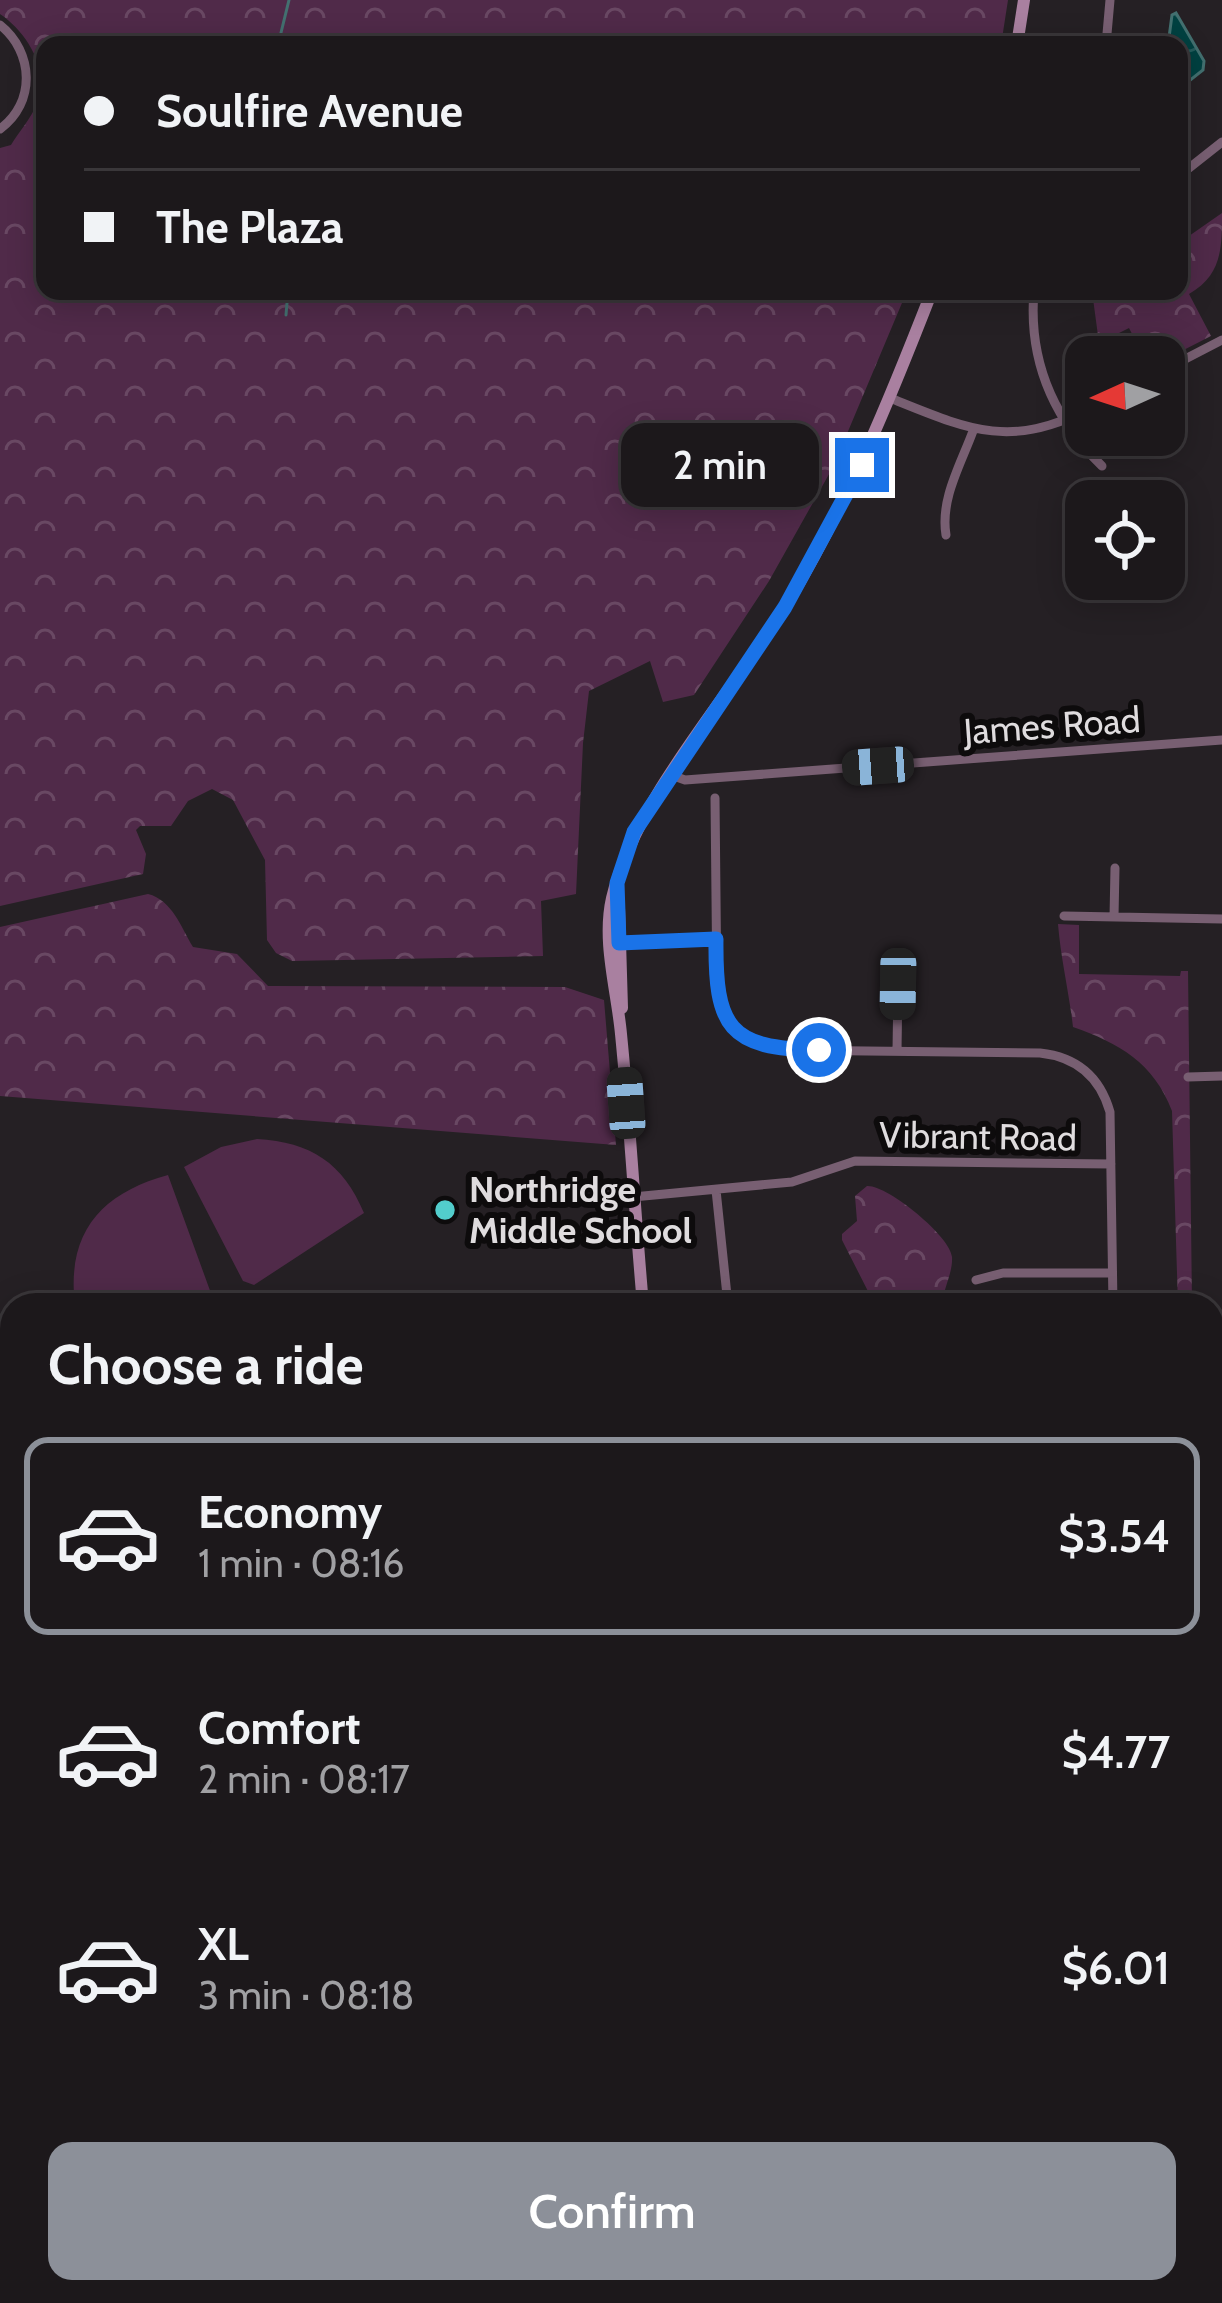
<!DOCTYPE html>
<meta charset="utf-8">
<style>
body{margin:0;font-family:Cabin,sans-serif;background:#252124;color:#f1f3f6;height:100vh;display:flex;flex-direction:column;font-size:45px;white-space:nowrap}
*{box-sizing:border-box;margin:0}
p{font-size:39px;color:#a0a0a3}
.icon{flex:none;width:66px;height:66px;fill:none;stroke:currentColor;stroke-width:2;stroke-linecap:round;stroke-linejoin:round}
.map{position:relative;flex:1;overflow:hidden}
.details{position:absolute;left:0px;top:1293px;width:1224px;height:1011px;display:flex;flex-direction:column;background:#1c181b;border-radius:36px 36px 0 0;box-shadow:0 6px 30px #0003,0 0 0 3px #3a373a}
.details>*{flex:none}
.top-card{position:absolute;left:36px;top:36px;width:1152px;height:264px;border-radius:24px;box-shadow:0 6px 30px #0003,0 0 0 3px #3a373a;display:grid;align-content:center;height:264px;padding:0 48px;background:#1c181b}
.needle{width:78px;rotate:267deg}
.fabs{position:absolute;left:1065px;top:336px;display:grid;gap:24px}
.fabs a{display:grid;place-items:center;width:120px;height:120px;border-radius:24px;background:#1c181b;box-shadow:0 6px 30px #0003,0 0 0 3px #3a373a;font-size:60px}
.end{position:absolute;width:54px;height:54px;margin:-27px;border:15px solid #1a73e8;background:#fff;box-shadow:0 0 0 6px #fff}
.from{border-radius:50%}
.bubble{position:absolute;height:84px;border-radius:24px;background:#1c181b;box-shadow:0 6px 30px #0003,0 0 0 3px #3a373a;font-size:39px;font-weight:600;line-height:84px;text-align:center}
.car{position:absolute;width:36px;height:72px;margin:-36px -18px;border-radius:15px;box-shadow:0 0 9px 3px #0007;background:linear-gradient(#222 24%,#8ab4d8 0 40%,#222 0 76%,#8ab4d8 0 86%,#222 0)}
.top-card b{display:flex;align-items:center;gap:42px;height:114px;font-size:45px}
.top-card b+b{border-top:3px solid #3a373a}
.top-card i{width:30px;height:30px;background:#f1f3f6}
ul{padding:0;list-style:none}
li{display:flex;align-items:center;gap:36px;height:198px;margin:0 24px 18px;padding:0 24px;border:6px solid transparent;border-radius:24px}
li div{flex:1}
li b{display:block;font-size:45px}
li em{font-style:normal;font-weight:600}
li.current{border-color:#8c9099}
li>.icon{width:108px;height:108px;stroke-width:1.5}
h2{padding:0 48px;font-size:54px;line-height:144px}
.cta{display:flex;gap:24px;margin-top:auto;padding:24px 48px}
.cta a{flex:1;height:138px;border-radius:24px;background:#8c9099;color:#fff;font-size:48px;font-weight:600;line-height:138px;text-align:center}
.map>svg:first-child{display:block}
.green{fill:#502a49}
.forest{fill:url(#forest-crowns)}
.cemetery{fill:url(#cemetery-stones)}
.water{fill:url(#water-waves);stroke:#437070;stroke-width:3}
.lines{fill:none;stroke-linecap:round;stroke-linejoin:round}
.stream{stroke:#437070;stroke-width:3}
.street{stroke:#785f72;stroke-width:9}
.secondary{stroke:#a980a0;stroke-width:12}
.primary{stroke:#cf9bc4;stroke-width:14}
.route{stroke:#1a73e8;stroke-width:15}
.poi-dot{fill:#52cdcc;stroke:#0d0b0c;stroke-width:4.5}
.labels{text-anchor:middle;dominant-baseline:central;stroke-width:12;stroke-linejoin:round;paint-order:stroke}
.street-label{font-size:36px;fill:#dfdcde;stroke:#0d0b0c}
.poi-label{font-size:36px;font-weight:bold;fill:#dfdcde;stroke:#0d0b0c;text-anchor:start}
</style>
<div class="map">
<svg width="1222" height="2303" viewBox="0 0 1222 2303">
<defs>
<pattern id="forest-crowns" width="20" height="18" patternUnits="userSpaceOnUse" patternTransform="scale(3)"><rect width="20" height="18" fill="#502a49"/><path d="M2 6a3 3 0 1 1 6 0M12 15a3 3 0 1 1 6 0" fill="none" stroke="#694863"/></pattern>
<pattern id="cemetery-stones" width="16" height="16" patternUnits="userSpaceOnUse" patternTransform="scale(3)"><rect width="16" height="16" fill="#502a49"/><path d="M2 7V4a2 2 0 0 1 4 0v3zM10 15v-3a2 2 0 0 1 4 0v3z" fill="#694863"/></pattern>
<pattern id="water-waves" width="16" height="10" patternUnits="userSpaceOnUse" patternTransform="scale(3)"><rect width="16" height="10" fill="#004141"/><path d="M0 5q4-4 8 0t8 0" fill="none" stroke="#255c5c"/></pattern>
</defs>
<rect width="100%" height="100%" fill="#252024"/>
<path class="green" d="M257 1139C311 1142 343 1163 364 1213L254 1285 243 1281 184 1167 221 1147Z
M168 1175 212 1296 207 1304 75 1305C66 1232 102 1193 168 1175Z"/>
<path class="forest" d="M0 0H1008L1001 45H45V291H907L833 467 769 581 694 695 663 702 650 661 589 691 583 743 576 894 541 901 543 956 292 961 276 953 267 940 265 860 233 800 212 789 188 801 171 826H140L136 830 146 854 143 874 0 906V148L11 145C19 132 31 118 37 104 51 71 27 32 0 14Z
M1222 213C1222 248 1222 275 1189 294L1211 336 1164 360V357H1144L1129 328 1099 343 1092 291H1179V243Z
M148 894C172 900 181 927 193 947L237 954 268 986 565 987 604 1000 616 1145 0 1096V927Z
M1058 924 1079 925V974L1180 976 1181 971H1188L1192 1305H1178L1172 1111C1154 1063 1119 1043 1073 1027 1069 992 1061 960 1058 924Z
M867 1186C888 1185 951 1237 952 1257 953 1273 943 1289 942 1305H875L842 1240V1234L857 1221 855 1196Z
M1222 1577V1658L1212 1662V1578Z"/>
<path class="cemetery" d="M1092 2292H1164L1200 2303H1086Z"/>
<path class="water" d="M1176 13 1204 61 1203 70 1179 89V45H1168L1172 15Z"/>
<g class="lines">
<path class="stream" d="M278 45 289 0
M286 315 288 291
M1212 1633 1222 1637
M1212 1646 1222 1642
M372 2292 373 2303
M701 2292 703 2303"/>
<path class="street" d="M0 25C34 52 36 103 0 129
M1106 45 1110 0
M1179 176 1222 142
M1034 291C1028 361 1053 418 1102 466
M1164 370 1222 340
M890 398C965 428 1009 450 1086 410
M946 535C940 499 961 464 973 431
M671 775 685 780 1222 740
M715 798 717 996 736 1031 756 1044 780 1050 1040 1053C1077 1057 1100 1077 1110 1112L1113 1305
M1064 916 1222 919
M1114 917 1115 868
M619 943 715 939
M897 1051 898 984
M1188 1077 1222 1076
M716 1190 728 1305
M633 1197 792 1182 855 1161 1111 1164
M976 1280 1003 1273H1112
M1212 1507H1222
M0 1701 12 1677
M0 1762 12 1778
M0 1857H12
M1212 2060 1217 2074 1222 2153
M1212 2246 1222 2239
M267 2292 273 2303
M437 2292 451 2303
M529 2292 530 2303
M19 2303 23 2292
M910 2303 928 2292"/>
<path class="secondary" d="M1017 45 1024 0
M619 908 622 1008
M643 1305C635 1215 630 1124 621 1034 617 990 602 942 612 898 636 796 732 695 787 604 847 504 890 399 932 291
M961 2292 971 2303"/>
<path class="primary" d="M0 1587 12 1592
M0 1618 12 1624
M1212 1986H1222
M1212 2005H1222"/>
</g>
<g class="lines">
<path class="route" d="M819 1050C728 1049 715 1027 716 939L619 943 617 883 634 832 785 607 862 465"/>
</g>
<circle class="poi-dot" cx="445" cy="1210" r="12"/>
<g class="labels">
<g class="street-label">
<text transform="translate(1052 725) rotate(-4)">James Road</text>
<text transform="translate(978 1136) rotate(1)">Vibrant Road</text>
</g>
<g class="poi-label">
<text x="469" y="1189">Northridge<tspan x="469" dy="41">Middle School</tspan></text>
</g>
</g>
</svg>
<div class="fabs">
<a><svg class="needle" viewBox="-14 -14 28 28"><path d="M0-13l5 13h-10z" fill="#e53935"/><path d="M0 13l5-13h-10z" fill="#a0a0a3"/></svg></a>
<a><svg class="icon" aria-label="locate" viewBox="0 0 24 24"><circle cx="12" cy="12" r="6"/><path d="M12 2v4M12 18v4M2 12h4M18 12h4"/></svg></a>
</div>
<i class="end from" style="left:819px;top:1050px"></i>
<i class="end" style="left:862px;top:465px"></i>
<div class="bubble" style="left:621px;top:423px;width:198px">2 min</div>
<i class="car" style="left:878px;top:766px;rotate:266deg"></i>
<i class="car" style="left:898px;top:984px;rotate:181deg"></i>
<i class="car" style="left:626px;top:1103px;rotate:356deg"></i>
<div class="top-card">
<b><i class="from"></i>Soulfire Avenue</b>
<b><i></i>The Plaza</b>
</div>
<section class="details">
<h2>Choose a ride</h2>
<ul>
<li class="current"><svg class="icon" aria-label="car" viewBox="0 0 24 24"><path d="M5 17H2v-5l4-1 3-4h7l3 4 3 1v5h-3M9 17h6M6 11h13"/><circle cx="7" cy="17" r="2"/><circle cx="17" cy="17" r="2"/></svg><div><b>Economy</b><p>1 min · 08:16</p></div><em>$3.54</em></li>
<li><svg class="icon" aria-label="car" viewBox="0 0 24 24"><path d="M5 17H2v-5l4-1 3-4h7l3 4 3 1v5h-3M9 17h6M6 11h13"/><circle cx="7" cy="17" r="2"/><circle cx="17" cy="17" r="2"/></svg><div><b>Comfort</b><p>2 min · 08:17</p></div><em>$4.77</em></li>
<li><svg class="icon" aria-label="car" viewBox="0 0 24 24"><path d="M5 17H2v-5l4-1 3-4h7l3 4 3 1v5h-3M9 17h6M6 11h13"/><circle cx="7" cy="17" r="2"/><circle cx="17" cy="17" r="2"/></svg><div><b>XL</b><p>3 min · 08:18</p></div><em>$6.01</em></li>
</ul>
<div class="cta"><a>Confirm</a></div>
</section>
</div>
